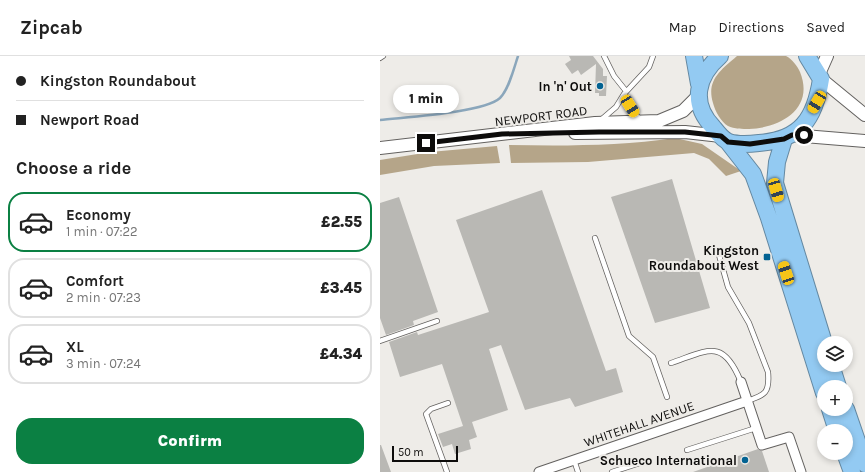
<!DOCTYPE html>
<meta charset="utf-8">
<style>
body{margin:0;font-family:Karla,sans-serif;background:#f2f2f2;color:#222;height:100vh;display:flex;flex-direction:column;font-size:15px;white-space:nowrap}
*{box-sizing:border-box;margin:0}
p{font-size:13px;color:#767676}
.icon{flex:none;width:22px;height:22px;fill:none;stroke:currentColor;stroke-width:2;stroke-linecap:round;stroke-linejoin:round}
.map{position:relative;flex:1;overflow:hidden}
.sheet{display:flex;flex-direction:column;background:#fff;width:380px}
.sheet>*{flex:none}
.hud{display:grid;align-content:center;height:88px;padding:0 16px;background:#fff}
.buttons{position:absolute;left:437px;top:280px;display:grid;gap:8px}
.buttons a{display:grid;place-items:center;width:36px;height:36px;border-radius:50%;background:#fff;box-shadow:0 2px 6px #0003;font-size:20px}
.scale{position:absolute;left:12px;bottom:10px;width:66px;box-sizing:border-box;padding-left:4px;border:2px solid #0d0c0b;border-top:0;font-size:11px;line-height:14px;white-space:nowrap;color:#0d0c0b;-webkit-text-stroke:3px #eeece8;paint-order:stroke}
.end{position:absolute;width:18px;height:18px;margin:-9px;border:5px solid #0d0c0b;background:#fff;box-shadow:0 0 0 2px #fff}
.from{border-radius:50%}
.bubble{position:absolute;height:28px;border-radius:14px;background:#fff;box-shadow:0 2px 6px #0003;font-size:13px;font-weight:800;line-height:28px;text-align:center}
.car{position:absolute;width:12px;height:24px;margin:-12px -6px;border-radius:5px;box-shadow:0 0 3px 1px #0007;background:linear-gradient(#f5c518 24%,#345 0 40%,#f5c518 0 76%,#345 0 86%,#f5c518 0)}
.hud b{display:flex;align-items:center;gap:14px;height:38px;font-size:15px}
.hud b+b{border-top:1px solid #e0e0e0}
.hud i{width:10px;height:10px;background:#222}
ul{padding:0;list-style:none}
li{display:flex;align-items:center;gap:12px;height:60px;margin:0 8px 6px;padding:0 8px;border:2px solid #e0e0e0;border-radius:16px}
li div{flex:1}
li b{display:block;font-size:15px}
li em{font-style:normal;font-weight:800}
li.on{border-color:#0b8043}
li>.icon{width:36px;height:36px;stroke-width:1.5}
h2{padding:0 16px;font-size:18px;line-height:48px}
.cta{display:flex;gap:8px;margin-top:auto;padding:8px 16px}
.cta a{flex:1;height:46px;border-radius:16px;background:#0b8043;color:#fff;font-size:16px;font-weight:800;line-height:46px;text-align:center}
header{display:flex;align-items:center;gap:24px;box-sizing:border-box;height:56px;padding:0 20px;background:#fff;border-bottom:1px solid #e0e0e0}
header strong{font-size:19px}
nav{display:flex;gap:22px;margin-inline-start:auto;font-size:14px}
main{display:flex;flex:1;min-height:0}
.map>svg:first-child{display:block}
.forest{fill:#b5a589}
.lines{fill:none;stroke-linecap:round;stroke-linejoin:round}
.stream{stroke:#8aa6bb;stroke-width:2.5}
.building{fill:#b9b8b4}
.lane-casing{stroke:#63615f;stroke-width:6}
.street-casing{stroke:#63615f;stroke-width:11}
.secondary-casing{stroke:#63615f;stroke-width:14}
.highway-casing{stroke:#6488a1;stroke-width:18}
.lane{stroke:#fff;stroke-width:4.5}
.street{stroke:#fff;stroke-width:9}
.secondary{stroke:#fff;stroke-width:12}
.highway{stroke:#93caf2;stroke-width:16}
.route{stroke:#0d0c0b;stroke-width:5}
.poi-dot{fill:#026292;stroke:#eeece8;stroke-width:1.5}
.labels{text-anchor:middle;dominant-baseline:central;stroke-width:4;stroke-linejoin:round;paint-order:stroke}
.poi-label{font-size:13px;font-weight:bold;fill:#0d0c0b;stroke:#eeece8;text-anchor:end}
.street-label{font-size:13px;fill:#0d0c0b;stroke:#eeece8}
</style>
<header>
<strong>Zipcab</strong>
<nav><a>Map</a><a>Directions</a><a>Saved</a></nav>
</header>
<main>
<section class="sheet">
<div class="hud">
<b><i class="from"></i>Kingston Roundabout</b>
<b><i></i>Newport Road</b>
</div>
<h2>Choose a ride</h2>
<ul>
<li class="on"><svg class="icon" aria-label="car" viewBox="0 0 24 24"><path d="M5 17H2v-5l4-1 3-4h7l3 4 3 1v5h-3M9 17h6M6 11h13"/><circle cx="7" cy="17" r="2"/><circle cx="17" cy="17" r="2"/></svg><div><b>Economy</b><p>1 min · 07:22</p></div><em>£2.55</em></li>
<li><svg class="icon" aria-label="car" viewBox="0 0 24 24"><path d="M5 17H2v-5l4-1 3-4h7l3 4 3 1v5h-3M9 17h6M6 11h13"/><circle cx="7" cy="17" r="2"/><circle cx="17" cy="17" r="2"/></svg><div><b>Comfort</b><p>2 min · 07:23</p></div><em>£3.45</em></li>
<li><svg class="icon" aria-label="car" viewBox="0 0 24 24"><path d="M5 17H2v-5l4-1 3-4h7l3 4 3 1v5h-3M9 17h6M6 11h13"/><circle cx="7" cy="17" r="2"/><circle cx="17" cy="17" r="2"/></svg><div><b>XL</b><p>3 min · 07:24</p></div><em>£4.34</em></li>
</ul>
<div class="cta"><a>Confirm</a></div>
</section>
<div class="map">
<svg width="485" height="416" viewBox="0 0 485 416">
<rect width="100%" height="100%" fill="#eeece8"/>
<path class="forest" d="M357 0C367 0 399 0 406 0 412 3 418 11 420 16 435 53 400 72 369 73 363 73 354 73 348 70 341 66 335 55 333 47 326 24 341 14 357 0Z
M295 82 322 88 361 115 346 120 329 103 314 97 208 106 131 107 129 89C185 90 240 90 295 82Z
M117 90 120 107 54 110 0 119V104L50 96Z"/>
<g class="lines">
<path class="stream" d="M0 64C25 61 103 57 120 42 129 33 134 12 138 0"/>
</g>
<path class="building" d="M189 0H213L223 13V20H227L226 40H219V37H215L216 8 201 19 198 14 192 18 185 8 191 4Z
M292 123 330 252 275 267 231 141Z
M162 134 226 315 236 312 243 336 195 351 190 342 145 354 121 289 109 293 128 354 92 366 97 381 89 384 91 393 75 398 72 388 63 391 58 378 83 370 62 308 20 321 9 286 37 276 38 279 109 256 76 164Z
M19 141 58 256 33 265 34 269 6 279 0 262V147Z
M0 389H1L11 416H0Z
M378 393 382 395 389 416H313Z"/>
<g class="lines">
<g class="lane-casing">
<path id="lane" d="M224 0 234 20 246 35
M0 2 3 0
M244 38 269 11 273 0
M222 63 236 51 244 38 256 59 260 63
M215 182 249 280 273 301 287 341
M339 199 348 231 369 267 388 316C390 337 385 339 367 345
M0 285 57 265
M291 307C329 294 343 282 361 326
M307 394 376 372
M194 404 198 416
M67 416 46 358 51 353 68 347
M232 416 263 406"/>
</g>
<g class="street-casing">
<path id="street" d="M361 326 382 389 409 381 421 416
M159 416 367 345"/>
</g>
<g class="secondary-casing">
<path id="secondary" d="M439 18 447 0
M441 23 485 59
M195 77 305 76 341 80
M412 79 485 85
M0 92 215 67 279 65 303 55 318 40"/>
</g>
<g class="highway-casing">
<path id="highway" d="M314 0 319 28
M340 0C317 20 310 47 333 71 337 76 343 84 349 86 358 89 370 88 379 87 421 84 435 62 441 23L427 0
M404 83 397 106 395 127 444 287
M348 86 373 118 389 162 444 337
M451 309 458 331
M450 353 457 375
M466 353 485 408
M465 397 472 416"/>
</g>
<use href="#lane" class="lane"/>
<use href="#street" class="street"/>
<use href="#secondary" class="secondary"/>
<use href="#highway" class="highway"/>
</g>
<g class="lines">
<path class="route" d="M46 87 122 78 219 76H305L341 80 348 86 370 88 404 83 412 79H424"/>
</g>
<g class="poi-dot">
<circle cx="220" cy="30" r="4"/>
<rect x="383" y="197" width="8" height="8" rx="2"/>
<circle cx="365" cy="404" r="4"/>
</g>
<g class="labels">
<g class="poi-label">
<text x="212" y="30">In 'n' Out</text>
<text x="379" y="194">Kingston<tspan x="379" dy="15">Roundabout West</tspan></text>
<text x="357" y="404">Schueco International</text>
</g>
<g class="street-label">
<text transform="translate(161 60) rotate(-7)">NEWPORT ROAD</text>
<text transform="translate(259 368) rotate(-19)">WHITEHALL AVENUE</text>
</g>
</g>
</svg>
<div class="buttons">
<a><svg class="icon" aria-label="layers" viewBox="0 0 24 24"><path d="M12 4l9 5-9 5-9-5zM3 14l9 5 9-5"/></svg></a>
<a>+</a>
<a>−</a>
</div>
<div class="scale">50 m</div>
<i class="end from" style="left:424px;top:79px"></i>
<i class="end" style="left:46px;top:87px"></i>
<div class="bubble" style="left:13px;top:29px;width:66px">1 min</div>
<i class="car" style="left:437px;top:46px;rotate:211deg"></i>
<i class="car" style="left:250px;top:50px;rotate:148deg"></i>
<i class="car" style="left:396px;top:134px;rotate:164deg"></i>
<i class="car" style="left:406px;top:217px;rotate:342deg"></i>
</div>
</main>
